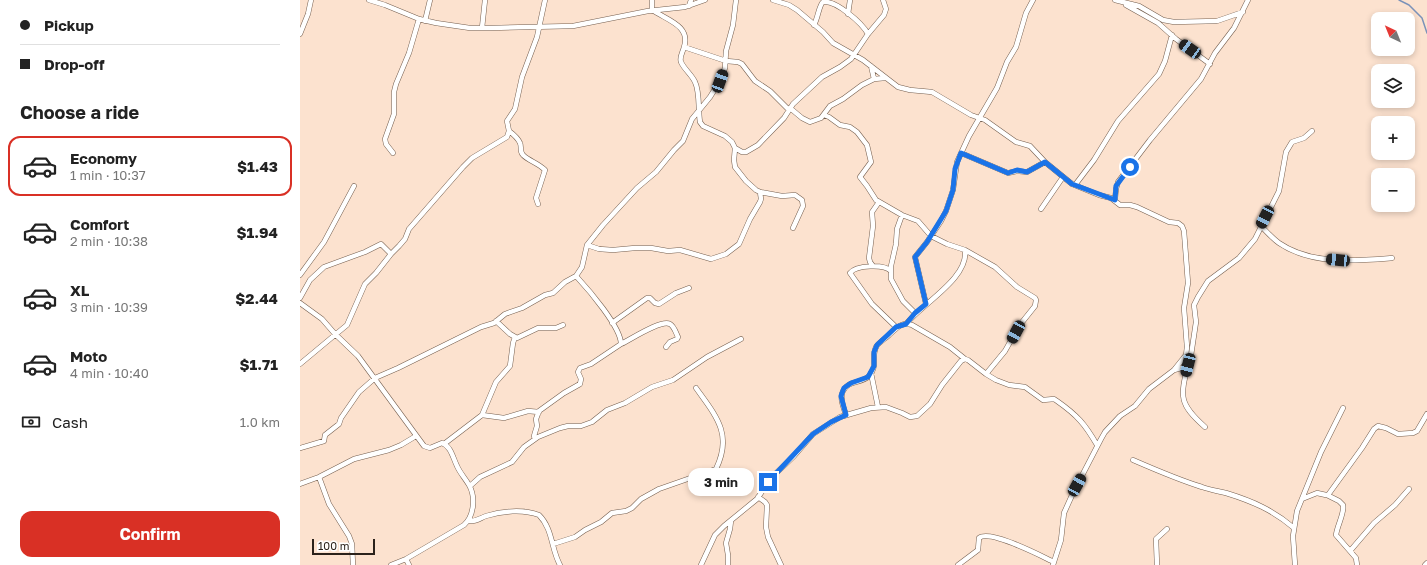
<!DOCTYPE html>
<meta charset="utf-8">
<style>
body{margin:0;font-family:"Golos Text",sans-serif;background:#f6f6f6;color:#222;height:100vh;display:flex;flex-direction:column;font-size:15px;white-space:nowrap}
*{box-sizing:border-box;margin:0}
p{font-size:13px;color:#767676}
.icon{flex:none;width:22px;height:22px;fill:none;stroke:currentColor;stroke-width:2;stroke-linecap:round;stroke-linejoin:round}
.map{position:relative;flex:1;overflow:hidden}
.details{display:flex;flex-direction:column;background:#fff;width:300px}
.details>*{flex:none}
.hud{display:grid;align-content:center;height:88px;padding:0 20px;background:#fff}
.needle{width:26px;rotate:317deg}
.buttons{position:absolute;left:1071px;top:12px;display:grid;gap:8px}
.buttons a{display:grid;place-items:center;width:44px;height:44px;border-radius:8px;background:#fff;box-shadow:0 2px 6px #0003;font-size:20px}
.scale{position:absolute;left:12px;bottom:10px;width:63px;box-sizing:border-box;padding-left:4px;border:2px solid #2b221b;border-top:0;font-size:11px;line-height:14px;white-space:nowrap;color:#2b221b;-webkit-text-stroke:3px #fff;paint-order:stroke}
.end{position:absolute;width:18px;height:18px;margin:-9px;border:5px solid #1a73e8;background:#fff;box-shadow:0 0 0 2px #fff}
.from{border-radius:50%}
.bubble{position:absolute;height:28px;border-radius:12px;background:#fff;box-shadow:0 2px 6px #0003;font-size:13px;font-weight:700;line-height:28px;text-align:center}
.car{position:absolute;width:12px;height:24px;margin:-12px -6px;border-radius:5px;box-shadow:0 0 3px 1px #0007;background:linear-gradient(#222 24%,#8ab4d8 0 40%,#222 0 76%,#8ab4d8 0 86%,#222 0)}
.hud b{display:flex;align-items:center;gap:14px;height:38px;font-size:15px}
.hud b+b{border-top:1px solid #e0e0e0}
.hud i{width:10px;height:10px;background:#222}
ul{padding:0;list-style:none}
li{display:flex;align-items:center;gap:12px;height:60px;margin:0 8px 6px;padding:0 12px;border:2px solid transparent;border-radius:12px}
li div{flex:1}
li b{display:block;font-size:15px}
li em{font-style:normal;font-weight:700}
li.current{border-color:#d93025}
li>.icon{width:36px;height:36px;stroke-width:1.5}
h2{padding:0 20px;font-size:18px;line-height:48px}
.pay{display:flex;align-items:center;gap:10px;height:44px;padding:0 20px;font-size:15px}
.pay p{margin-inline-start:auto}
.action{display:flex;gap:8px;margin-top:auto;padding:8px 20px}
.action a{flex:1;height:46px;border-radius:12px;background:#d93025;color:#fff;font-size:16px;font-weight:700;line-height:46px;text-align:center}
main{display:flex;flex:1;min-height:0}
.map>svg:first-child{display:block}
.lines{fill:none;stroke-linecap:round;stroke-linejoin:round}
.stream{stroke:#7b92b9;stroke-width:1.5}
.street-casing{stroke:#755f4f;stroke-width:5.5}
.street{stroke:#fff;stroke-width:4.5}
.route{stroke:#1a73e8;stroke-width:5}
</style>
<main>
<section class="details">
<div class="hud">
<b><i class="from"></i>Pickup</b>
<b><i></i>Drop-off</b>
</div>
<h2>Choose a ride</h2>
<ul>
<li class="current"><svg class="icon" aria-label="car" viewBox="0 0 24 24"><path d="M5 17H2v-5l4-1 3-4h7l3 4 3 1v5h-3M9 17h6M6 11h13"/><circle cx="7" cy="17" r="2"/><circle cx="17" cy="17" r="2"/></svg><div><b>Economy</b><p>1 min · 10:37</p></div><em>$1.43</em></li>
<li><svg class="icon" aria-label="car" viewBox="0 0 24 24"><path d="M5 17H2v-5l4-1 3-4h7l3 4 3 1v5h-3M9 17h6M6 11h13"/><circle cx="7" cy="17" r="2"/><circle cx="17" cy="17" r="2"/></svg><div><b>Comfort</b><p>2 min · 10:38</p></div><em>$1.94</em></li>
<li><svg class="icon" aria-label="car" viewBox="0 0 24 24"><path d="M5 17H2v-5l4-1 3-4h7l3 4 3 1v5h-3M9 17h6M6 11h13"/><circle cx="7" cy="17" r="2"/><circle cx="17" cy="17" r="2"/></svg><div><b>XL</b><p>3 min · 10:39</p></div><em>$2.44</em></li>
<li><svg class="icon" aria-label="car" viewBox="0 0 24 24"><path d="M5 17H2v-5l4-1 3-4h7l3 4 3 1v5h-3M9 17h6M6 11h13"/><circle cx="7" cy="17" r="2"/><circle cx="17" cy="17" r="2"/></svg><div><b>Moto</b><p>4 min · 10:40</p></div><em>$1.71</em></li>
</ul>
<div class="pay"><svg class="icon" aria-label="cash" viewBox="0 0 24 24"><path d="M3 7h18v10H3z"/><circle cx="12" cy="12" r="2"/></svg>Cash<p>1.0 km</p></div>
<div class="action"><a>Confirm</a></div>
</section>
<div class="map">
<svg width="1127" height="565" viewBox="0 0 1127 565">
<rect width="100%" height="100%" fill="#fce2cf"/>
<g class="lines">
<path class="stream" d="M1099 0 1109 5 1122 18 1127 33"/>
<g class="street-casing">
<path id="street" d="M69 0 85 5 119 19 136 23 170 28H191L273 26 348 11 385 7 405 0
M473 0 489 5 497 10 523 32 533 43 563 60 598 87 610 90 632 92 671 115 685 120 716 142 730 146 745 162 772 184 799 195 811 198 820 205H830L837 207 869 222 878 223 882 226 884 231 888 283 884 308 887 347 886 355 874 370 849 389 835 406 820 416 805 432 801 439 773 493 764 513 761 540 753 565
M815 0 839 6 863 20 874 22 917 21 943 12
M826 5 858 23 876 39 910 64
M389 6 391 0
M352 11V0
M354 11C367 20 391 26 384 47 383 52 379 57 381 62 384 69 392 75 395 82 400 92 398 110 400 122L403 126 425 136 432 142 435 148 434 160 435 167 446 181 456 190 460 192 482 196 495 195 502 200 503 206 493 228
M548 14 550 0
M125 21 130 0
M514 25C518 18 519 5 523 2 536 0 562 23 568 34
M182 28 185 0
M0 34 8 14 11 0
M384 47 426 61 438 62 442 64 455 81 470 91 489 110
M571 66 574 79
M490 108 502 118 510 122 521 118 530 106 543 99 562 85 574 79 585 78
M524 115 529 117 540 125 550 127 557 132 567 145 571 162 560 177 567 186 576 200 602 215 618 221 631 236 647 244 665 250 695 267 717 287 735 298 736 300 735 306 719 326 705 351 686 374
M209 131C213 134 218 138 220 143 222 147 219 151 223 155 229 161 238 163 245 170L236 198 238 204
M435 148 442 152H446L458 145 484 118 493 104 522 77 540 67 551 59 568 34 584 15 586 9 583 0
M93 153 86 144 85 139 94 114V92L96 84 109 53 119 19
M661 153 708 173 717 171 727 172 745 162
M775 185 794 160 818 121 859 74 865 61 872 35
M815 200 816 189 818 182 850 140 901 79 915 53 934 28 948 0
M741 209 763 177
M602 215 597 229 596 244 591 266V279L603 301 615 313
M961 226C967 232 972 238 979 243 1011 265 1055 261 1092 258
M287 245 299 249 313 250 335 248H351L368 251 380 250 411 259 426 254 439 244 450 219 460 202 461 199 460 192
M573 266 570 262 569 258 573 226 572 212 579 202
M591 271C584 264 556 265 550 273L572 304 596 327
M0 275 24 242 54 186
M0 298 10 280 24 267 65 252 81 244 91 254
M0 303 22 319 35 334 58 356 124 446 130 448 142 443C151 446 153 458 157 466 160 473 165 478 169 485 176 497 174 516 164 525L106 559 91 565
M626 304 615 257 627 242 641 221 646 211 653 190 657 162 669 136 697 88 707 62 716 47 726 13 733 0
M196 321 210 334 217 338 238 328H256L263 325
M312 323 347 298H350L355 303 359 304 376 293 389 288
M606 324C623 303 669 278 665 250
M321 344C330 340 361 319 370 324 374 326 376 333 378 337L377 339 370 342 366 347
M0 364 30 339 47 325 65 284 76 273 91 254 99 246 105 239 109 229 163 167 172 158 207 137 209 131 207 121 215 109 222 77 237 37 245 0
M888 365C880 397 879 404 905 427
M874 370 885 367 890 362 896 322 894 305 898 297 908 281 939 258 955 239 979 191 986 152 992 142 1004 138 1012 131
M571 373 578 407
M182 415 204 418 228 411 239 412
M546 415C544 408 539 398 543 391 548 380 561 384 569 376 578 367 571 358 576 347 579 342 585 339 589 335 596 329 601 321 612 325L650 347 665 359
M235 439 234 436 237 426 236 419 239 411 264 393 280 384 281 379 278 372 280 368 291 364 321 344C321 327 288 289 276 276
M144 444 182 415 196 382 210 366 213 343 215 337
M0 448 24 441 25 435 39 424 41 418 59 392 75 378 98 368 181 327 194 323 205 314 222 308 245 295 253 293 265 282 276 276 282 267 287 245 303 225 337 188 356 172 374 150 383 141 392 119 410 97 420 81 425 68 426 51 433 25 436 0
M833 460C856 470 879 480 902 487 910 490 918 491 926 493 952 501 973 510 994 528
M19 477 29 504 49 536 52 544 53 565
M0 484 19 477 54 459 89 450 101 445 116 436
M170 486 180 477 212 462 224 447 238 437 260 428 268 426H281L292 422 307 410 325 403 352 387 373 380 407 357 441 339
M1027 495 1039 501 1043 505C1045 512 1037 526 1036 535L1056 558 1057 565
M458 497 465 502 467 505 466 527 468 537 481 565
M1002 499 1017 493 1026 495H1028L1062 448 1074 429 1078 426 1086 428 1098 434 1113 433 1117 431 1127 414
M168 521C176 522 180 518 186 516 202 511 223 509 239 515 253 529 251 549 260 565
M253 544 275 537 285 530 301 522 312 513 326 511 332 508 341 499 359 489 416 469C433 434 416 416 396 388
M1050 551 1074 523 1095 505 1109 489
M106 559 109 565
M401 565 415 535 424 526 457 499 471 478 494 456 513 434 540 417 571 408 586 407 602 413 610 417 617 416 630 404 642 385 661 361 665 359 668 360 686 374 696 380 709 385 725 387 743 400 754 399 757 401C777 415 785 424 797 445
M428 565V555L426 543 430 529 431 521
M658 565 678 550 679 538C690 529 741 556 754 562
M857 565 856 539 867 529
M995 565 993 536 997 511 1021 452 1043 408
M1125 565 1127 563"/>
</g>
<use href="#street" class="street"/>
</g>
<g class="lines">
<path class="route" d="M468 482 513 434 531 422 546 415 541 396 544 388 551 383 568 377 574 366V352L577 345 596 327 606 324 615 313 626 304 615 257 627 242 646 211 653 190 655 169 661 153 708 173 717 170 727 172 745 162 772 184 815 200 816 186 830 167"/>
</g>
</svg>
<div class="buttons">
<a><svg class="needle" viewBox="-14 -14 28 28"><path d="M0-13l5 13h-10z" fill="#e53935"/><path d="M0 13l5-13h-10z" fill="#767676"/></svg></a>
<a><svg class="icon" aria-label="layers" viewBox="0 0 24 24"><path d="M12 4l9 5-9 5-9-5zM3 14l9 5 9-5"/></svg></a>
<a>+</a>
<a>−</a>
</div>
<div class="scale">100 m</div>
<i class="end from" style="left:830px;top:167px"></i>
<i class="end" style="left:468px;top:482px"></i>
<div class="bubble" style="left:388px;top:468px;width:66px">3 min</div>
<i class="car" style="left:890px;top:49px;rotate:305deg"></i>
<i class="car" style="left:420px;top:81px;rotate:20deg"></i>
<i class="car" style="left:965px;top:217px;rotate:207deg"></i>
<i class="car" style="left:1038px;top:260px;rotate:275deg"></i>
<i class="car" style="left:716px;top:332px;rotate:208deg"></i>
<i class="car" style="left:888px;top:365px;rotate:194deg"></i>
<i class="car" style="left:777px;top:485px;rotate:29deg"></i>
</div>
</main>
